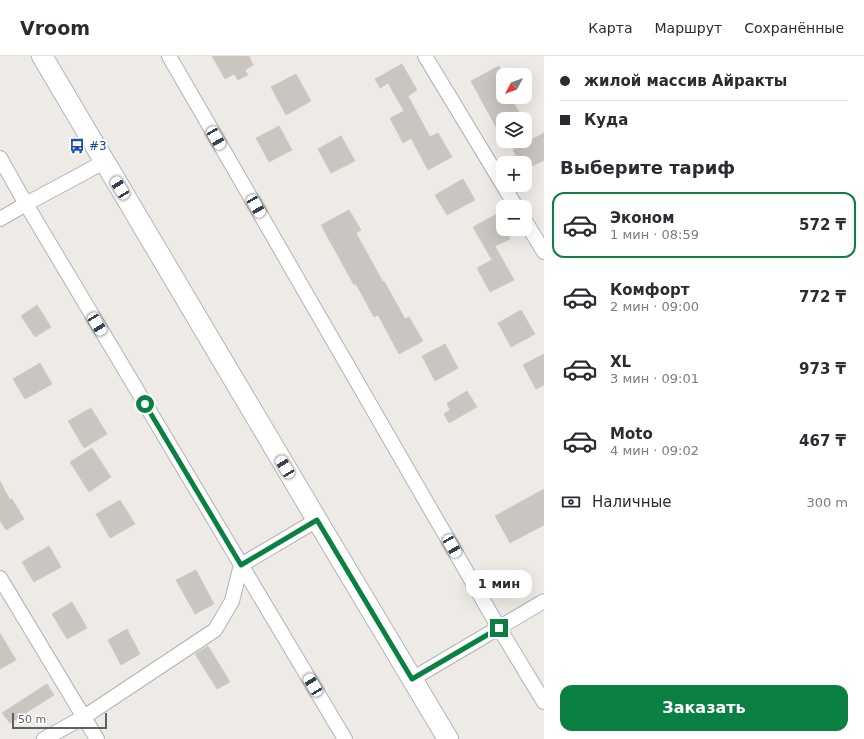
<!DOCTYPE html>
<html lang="ru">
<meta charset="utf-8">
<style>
body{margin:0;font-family:"DejaVu Sans",sans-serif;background:#f7f7f7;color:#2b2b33;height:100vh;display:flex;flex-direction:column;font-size:15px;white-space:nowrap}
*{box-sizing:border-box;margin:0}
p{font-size:13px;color:#7c7c81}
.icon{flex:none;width:22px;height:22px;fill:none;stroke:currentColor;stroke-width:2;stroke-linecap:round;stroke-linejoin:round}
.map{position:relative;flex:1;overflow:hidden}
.drawer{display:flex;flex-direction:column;background:#fff;width:320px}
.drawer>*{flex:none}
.banner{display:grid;align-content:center;height:88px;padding:0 16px;background:#fff}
.needle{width:26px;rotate:229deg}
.buttons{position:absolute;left:496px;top:12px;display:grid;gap:8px}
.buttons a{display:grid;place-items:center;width:36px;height:36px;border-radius:8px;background:#fff;box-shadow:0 4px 16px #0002;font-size:20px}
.scale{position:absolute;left:12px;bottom:10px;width:95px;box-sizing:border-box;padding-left:4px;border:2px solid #5c6164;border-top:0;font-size:11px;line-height:14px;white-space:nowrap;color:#5c6164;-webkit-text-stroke:3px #fff;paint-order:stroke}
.end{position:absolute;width:18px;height:18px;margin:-9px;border:5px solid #0b8043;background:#fff;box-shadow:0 0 0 2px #fff}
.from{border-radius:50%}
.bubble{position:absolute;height:28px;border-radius:12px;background:#fff;box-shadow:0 4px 16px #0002;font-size:13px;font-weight:800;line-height:28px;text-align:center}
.car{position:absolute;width:12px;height:24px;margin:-12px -6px;border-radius:5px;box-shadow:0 0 3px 1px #0007;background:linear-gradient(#fff 24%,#345 0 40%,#fff 0 76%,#345 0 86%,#fff 0)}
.banner b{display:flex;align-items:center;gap:14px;height:38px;font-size:15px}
.banner b+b{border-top:1px solid #e1e1e2}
.banner i{width:10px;height:10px;background:#2b2b33}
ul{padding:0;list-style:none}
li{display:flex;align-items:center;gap:12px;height:66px;margin:0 8px 6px;padding:0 8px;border:2px solid transparent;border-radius:12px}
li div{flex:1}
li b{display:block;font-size:15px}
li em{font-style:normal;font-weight:800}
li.current{border-color:#0b8043}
li>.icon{width:36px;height:36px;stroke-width:1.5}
h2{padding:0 16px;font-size:18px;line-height:48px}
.pay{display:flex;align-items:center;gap:10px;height:44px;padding:0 16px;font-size:15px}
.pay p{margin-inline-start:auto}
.cta{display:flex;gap:8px;margin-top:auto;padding:8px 16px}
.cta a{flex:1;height:46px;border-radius:12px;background:#0b8043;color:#fff;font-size:16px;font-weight:800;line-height:46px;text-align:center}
header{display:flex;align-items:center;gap:24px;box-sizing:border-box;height:56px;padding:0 20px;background:#fff;border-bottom:1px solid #e1e1e2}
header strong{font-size:19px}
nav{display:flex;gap:22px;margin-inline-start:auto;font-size:14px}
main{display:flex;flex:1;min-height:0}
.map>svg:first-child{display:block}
.building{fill:#c9c5c1;stroke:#d2cbc3}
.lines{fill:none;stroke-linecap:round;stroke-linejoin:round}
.street-casing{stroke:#b0b3b6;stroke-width:16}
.secondary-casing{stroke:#b1b5b9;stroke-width:22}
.street{stroke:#fff;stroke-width:14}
.secondary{stroke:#fff;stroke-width:20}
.route{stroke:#0b8043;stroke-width:5}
.labels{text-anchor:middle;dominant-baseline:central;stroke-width:4;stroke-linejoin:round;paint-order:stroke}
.transit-label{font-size:12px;fill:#164399;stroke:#fff;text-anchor:start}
</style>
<header>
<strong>Vroom</strong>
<nav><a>Карта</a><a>Маршрут</a><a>Сохранённые</a></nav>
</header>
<main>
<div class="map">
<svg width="544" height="683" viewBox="0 0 544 683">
<rect width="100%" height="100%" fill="#eeeae5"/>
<path class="building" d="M212 0H249L253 9 245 14 248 19 238 24 234 18 225 23Z
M402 8 417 34 408 40 430 81 438 77 452 101 428 114 411 82 403 87 390 62 404 55 388 27 380 32 375 23Z
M499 10 503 17V41H510L523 63H503V84L471 25Z
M296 18 311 45 286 59 271 31Z
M279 70 292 94 269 106 256 82Z
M544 77V104L525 114V107H520L513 94Z
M341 80 355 105 331 117 318 93Z
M463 123 475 144 447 159 435 139Z
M349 154 361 174 356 177 383 226 384 225 405 263 409 261 423 285 399 298 378 259 374 261 356 228 354 229 321 169Z
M497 158 503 170V173H505L510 183 495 190 514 224 490 236 477 212 492 204 473 171Z
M37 249 51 271 35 281 21 260Z
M521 254 535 278 511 291 498 267Z
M445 288 458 312 435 325 422 300Z
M544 298V329L536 333 523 309Z
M40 307 52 328 25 343 13 323Z
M467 335 477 351 449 367 444 358 450 354 447 347Z
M91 352 107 378 84 392 68 365Z
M92 392 111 421 89 436 70 406Z
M0 425 10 444 12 443 24 463 6 474 0 465Z
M544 433V469L510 487 495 460Z
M120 444 135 468 110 482 96 458Z
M49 490 61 511 34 526 22 506Z
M196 514 214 548 195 558 176 524Z
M72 546 87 572 67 583 52 558Z
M127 573 140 598 121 609 108 584Z
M0 577 16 604 0 613Z
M208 590 230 626 217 633 195 598Z
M47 628 54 639 10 667 2 657Z"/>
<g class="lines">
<g class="street-casing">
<path id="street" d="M169 0 499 572 544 646
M425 0 503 129
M0 102 26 148 345 683
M503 129 516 151
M0 163 26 148 104 106
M525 165 544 196
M0 522 97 683
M412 623 544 545
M44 683 84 661 215 574 232 545 241 509 317 464"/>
</g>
<g class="secondary-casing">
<path id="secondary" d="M42 0 317 464 448 683"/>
</g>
<use href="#street" class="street"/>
<use href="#secondary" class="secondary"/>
</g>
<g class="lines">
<path class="route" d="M145 348 241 509 317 464 412 623 499 572"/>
</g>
<defs>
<g id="bus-bare" transform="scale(1.2)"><path d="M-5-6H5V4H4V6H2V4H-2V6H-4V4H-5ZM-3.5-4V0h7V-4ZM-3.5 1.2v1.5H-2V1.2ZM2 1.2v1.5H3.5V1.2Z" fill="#1a4fb4" stroke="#fff" stroke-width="2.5" paint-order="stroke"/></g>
</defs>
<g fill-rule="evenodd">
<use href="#bus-bare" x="77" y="90"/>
</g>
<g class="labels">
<g class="transit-label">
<text x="89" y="90">#3</text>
</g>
</g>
</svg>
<div class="buttons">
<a><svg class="needle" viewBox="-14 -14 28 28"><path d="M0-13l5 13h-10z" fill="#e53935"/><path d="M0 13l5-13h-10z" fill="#7c7c81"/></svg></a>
<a><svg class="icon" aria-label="layers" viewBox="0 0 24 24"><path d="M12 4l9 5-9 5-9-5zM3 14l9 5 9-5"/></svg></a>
<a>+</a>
<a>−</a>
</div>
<div class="scale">50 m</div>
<i class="end from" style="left:145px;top:348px"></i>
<i class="end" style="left:499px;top:572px"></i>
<div class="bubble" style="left:466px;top:514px;width:66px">1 мин</div>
<i class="car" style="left:216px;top:82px;rotate:150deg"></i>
<i class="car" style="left:120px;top:132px;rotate:329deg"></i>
<i class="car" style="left:256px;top:150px;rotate:150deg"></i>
<i class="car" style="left:97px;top:268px;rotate:149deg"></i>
<i class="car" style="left:285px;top:411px;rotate:329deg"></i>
<i class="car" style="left:452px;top:490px;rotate:150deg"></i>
<i class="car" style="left:313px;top:629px;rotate:329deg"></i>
</div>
<section class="drawer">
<div class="banner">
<b><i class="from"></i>жилой массив Айракты</b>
<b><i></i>Куда</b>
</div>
<h2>Выберите тариф</h2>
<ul>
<li class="current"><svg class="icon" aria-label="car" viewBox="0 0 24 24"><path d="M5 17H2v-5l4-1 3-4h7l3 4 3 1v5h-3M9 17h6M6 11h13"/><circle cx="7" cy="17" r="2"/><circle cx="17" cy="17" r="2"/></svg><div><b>Эконом</b><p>1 мин · 08:59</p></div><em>572 ₸</em></li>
<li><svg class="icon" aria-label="car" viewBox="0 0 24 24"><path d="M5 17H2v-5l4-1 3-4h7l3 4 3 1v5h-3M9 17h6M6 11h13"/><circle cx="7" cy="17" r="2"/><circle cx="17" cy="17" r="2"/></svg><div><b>Комфорт</b><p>2 мин · 09:00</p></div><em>772 ₸</em></li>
<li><svg class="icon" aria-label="car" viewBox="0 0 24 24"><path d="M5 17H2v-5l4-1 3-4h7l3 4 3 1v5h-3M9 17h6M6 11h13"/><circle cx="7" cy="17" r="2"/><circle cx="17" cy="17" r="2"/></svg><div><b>XL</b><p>3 мин · 09:01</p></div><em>973 ₸</em></li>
<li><svg class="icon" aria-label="car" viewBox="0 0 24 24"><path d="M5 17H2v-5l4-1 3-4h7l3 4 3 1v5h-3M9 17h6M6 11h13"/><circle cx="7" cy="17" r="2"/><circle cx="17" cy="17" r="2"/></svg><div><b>Moto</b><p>4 мин · 09:02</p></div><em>467 ₸</em></li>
</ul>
<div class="pay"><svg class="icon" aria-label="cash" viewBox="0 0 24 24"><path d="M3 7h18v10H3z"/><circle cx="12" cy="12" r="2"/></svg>Наличные<p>300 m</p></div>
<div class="cta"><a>Заказать</a></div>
</section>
</main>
